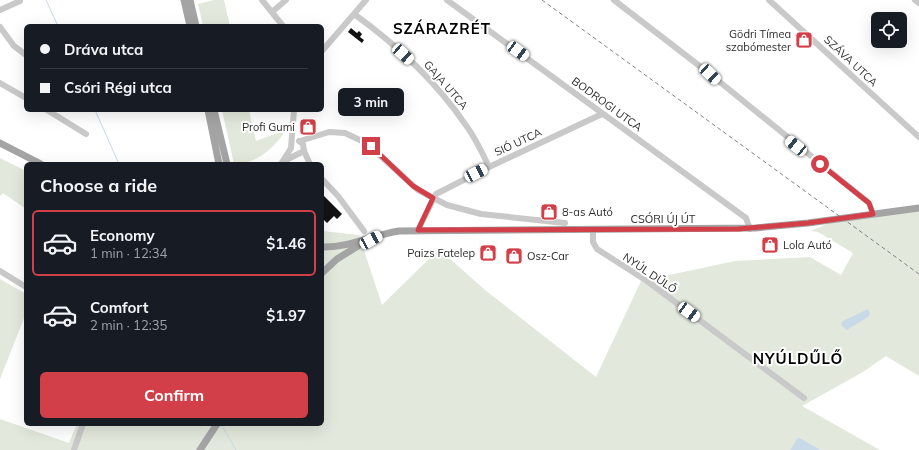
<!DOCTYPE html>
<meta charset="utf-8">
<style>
body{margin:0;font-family:Mulish,sans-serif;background:#20242c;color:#f1f3f6;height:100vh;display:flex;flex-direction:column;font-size:15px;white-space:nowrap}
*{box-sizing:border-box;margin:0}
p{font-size:13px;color:#9ea1a6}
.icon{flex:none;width:22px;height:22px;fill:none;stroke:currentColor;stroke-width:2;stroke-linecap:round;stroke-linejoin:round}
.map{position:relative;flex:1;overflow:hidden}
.details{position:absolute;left:24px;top:162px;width:300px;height:264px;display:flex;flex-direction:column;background:#171b24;border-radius:6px;box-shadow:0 4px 16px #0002}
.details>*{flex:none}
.top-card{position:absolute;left:24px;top:24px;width:300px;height:88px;border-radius:6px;box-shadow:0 4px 16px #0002;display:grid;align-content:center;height:88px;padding:0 16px;background:#171b24}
.tools{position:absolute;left:871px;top:12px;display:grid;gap:8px}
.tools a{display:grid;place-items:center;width:36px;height:36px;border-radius:6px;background:#171b24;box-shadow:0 4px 16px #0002;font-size:20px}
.end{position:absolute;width:18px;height:18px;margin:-9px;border:5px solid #d23f48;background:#fff;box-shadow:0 0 0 2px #fff}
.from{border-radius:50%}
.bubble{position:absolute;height:28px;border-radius:6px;background:#171b24;box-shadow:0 4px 16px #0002;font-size:13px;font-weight:700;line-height:28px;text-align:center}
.car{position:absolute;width:12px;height:24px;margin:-12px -6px;border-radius:5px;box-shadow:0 0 3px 1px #0007;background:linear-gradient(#fff 24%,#345 0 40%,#fff 0 76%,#345 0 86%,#fff 0)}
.top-card b{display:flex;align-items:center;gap:14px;height:38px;font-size:15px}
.top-card b+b{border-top:1px solid #363941}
.top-card i{width:10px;height:10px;background:#f1f3f6}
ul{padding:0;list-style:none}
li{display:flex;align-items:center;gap:12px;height:66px;margin:0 8px 6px;padding:0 8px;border:2px solid transparent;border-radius:6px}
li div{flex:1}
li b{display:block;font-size:15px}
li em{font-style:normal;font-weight:700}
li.selected{border-color:#d23f48}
li>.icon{width:36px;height:36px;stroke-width:1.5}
h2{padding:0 16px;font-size:18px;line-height:48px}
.cta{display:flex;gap:8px;margin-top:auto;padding:8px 16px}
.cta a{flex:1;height:46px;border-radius:6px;background:#d23f48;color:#fff;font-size:16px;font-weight:700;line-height:46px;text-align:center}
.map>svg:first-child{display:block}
.green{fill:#e2e8db}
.water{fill:#c8dae7}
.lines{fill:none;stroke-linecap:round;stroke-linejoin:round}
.stream{stroke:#c8dae7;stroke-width:1}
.building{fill:#131313}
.minor{stroke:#c9c9c9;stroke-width:6}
.major{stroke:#a4a4a4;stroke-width:7}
.rail{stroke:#818181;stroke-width:1;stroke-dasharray:4 3;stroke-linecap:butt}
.route{stroke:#d23f48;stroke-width:5}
.labels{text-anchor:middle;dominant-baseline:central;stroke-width:4;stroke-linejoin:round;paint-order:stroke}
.poi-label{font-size:11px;fill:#2c2c2c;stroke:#fff;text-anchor:end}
.street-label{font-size:11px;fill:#2c2c2c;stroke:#fff}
.district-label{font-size:15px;font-weight:bold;letter-spacing:1px;fill:#000;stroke:#fff}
</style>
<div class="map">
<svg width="919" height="450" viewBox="0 0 919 450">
<rect width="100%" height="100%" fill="#fff"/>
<path class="green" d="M214 0H224L230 26H203L198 4Z
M222 110H249L256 141 286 130C274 148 257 164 234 164Z
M0 158 26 171V209L3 193 0 196Z
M919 208V376L886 356 863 372 802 406 880 450H821L798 437 790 450H0V419L69 443 77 424H322V231L359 235 382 305 439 249 485 290 596 377 641 281 735 261 810 257 841 275 853 253 818 232 811 231 841 218Z
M0 279 26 294V313L0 379Z"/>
<path class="water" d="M868 309 870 314 868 317 847 330 841 325 843 321Z
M798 437 821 450H790Z"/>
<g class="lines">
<path class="stream" d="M46 0 58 26
M95 110 119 164
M221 424 236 450"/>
</g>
<path class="building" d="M351 28 357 33 359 31 362 34 360 37 364 40 362 43 348 32Z
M322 194 342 214 337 219 334 216 327 223 322 218Z"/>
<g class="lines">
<path class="minor" d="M262 0 283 26
M447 0 746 218 750 229
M614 0 710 74 869 203 873 214
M769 0 919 137
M915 0 919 3
M0 10 20 1
M272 12 286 0
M354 14C397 45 435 80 465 124 475 137 482 152 489 167
M0 27 14 46 26 55
M322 51 366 0
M0 83 26 98
M47 110 86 134
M300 141 329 132 345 133 366 143 418 190 447 205 481 214 565 223
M304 151 310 164
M284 161 304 151 303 144 299 141
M281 164 291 148 294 110
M322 179 338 196 364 231
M418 230 436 194 489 167 602 114
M593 230V242L597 249 647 281 804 398
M0 271 26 287
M74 450 83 424"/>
<path class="major" d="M184 0 190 26
M190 0 196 26
M208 110 219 164
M214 110 227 164
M0 143 41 164
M322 247C349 248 373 235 399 231L755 228 808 223 919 208
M322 273 337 259 358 246
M200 450 217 424"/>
<path class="rail" d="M542 0 919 274"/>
</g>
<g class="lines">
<path class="route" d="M371 146 413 186 433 198 418 230 738 229 808 223 873 214 869 203 820 164"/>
</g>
<defs>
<g id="shop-square" transform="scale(0.9)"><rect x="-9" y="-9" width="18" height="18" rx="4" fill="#d23f48" stroke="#fff"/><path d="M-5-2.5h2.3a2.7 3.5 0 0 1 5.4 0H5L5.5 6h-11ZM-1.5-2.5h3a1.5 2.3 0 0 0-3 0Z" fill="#fff"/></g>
</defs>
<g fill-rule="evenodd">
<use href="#shop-square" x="804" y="40"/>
<use href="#shop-square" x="308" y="127"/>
<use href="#shop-square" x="549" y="212"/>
<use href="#shop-square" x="770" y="245"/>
<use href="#shop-square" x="488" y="253"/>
<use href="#shop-square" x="514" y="256"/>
</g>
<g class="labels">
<g class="poi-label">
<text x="791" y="34">Gödri Tímea<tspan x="791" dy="13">szabómester</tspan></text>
<text x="295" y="127">Profi Gumi</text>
<text x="562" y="212" text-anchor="start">8-as Autó</text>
<text x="783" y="245" text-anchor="start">Lola Autó</text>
<text x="475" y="253">Paizs Fatelep</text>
<text x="527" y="256" text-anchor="start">Osz-Car</text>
</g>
<g class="street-label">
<text transform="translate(851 61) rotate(43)">SZÁVA UTCA</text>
<text transform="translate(446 85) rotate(49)">GAJA UTCA</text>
<text transform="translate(607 104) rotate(36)">BODROGI UTCA</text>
<text transform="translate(518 142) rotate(-25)">SIÓ UTCA</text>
<text x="663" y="219">CSÓRI ÚJ ÚT</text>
<text transform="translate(650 273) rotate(34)">NYÚL DŰLŐ</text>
</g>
<g class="district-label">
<text x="442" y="28">SZÁRAZRÉT</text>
<text x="798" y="358">NYÚLDŰLŐ</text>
</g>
</g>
</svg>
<div class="tools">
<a><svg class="icon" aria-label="locate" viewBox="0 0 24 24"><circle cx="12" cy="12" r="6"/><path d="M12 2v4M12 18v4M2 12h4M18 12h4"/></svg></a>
</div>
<i class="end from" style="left:820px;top:164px"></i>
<i class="end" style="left:371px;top:146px"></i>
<div class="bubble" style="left:338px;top:88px;width:66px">3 min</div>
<i class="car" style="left:518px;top:51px;rotate:126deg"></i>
<i class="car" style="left:403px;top:54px;rotate:132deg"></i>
<i class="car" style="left:710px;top:74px;rotate:133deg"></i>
<i class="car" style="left:796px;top:146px;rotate:309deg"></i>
<i class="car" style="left:476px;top:173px;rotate:63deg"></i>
<i class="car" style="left:371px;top:240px;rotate:61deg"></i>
<i class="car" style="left:689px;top:312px;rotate:126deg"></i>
<div class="top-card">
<b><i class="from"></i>Dráva utca</b>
<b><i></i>Csóri Régi utca</b>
</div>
<section class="details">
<h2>Choose a ride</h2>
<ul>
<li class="selected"><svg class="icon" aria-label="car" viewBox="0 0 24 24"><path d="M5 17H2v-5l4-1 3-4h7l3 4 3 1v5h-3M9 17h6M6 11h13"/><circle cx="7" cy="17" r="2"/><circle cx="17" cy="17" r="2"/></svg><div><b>Economy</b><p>1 min · 12:34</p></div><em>$1.46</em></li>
<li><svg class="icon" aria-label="car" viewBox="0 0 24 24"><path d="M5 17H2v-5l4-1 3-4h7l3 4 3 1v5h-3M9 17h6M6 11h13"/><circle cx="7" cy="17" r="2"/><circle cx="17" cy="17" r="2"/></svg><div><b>Comfort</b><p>2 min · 12:35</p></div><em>$1.97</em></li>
</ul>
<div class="cta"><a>Confirm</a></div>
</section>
</div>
